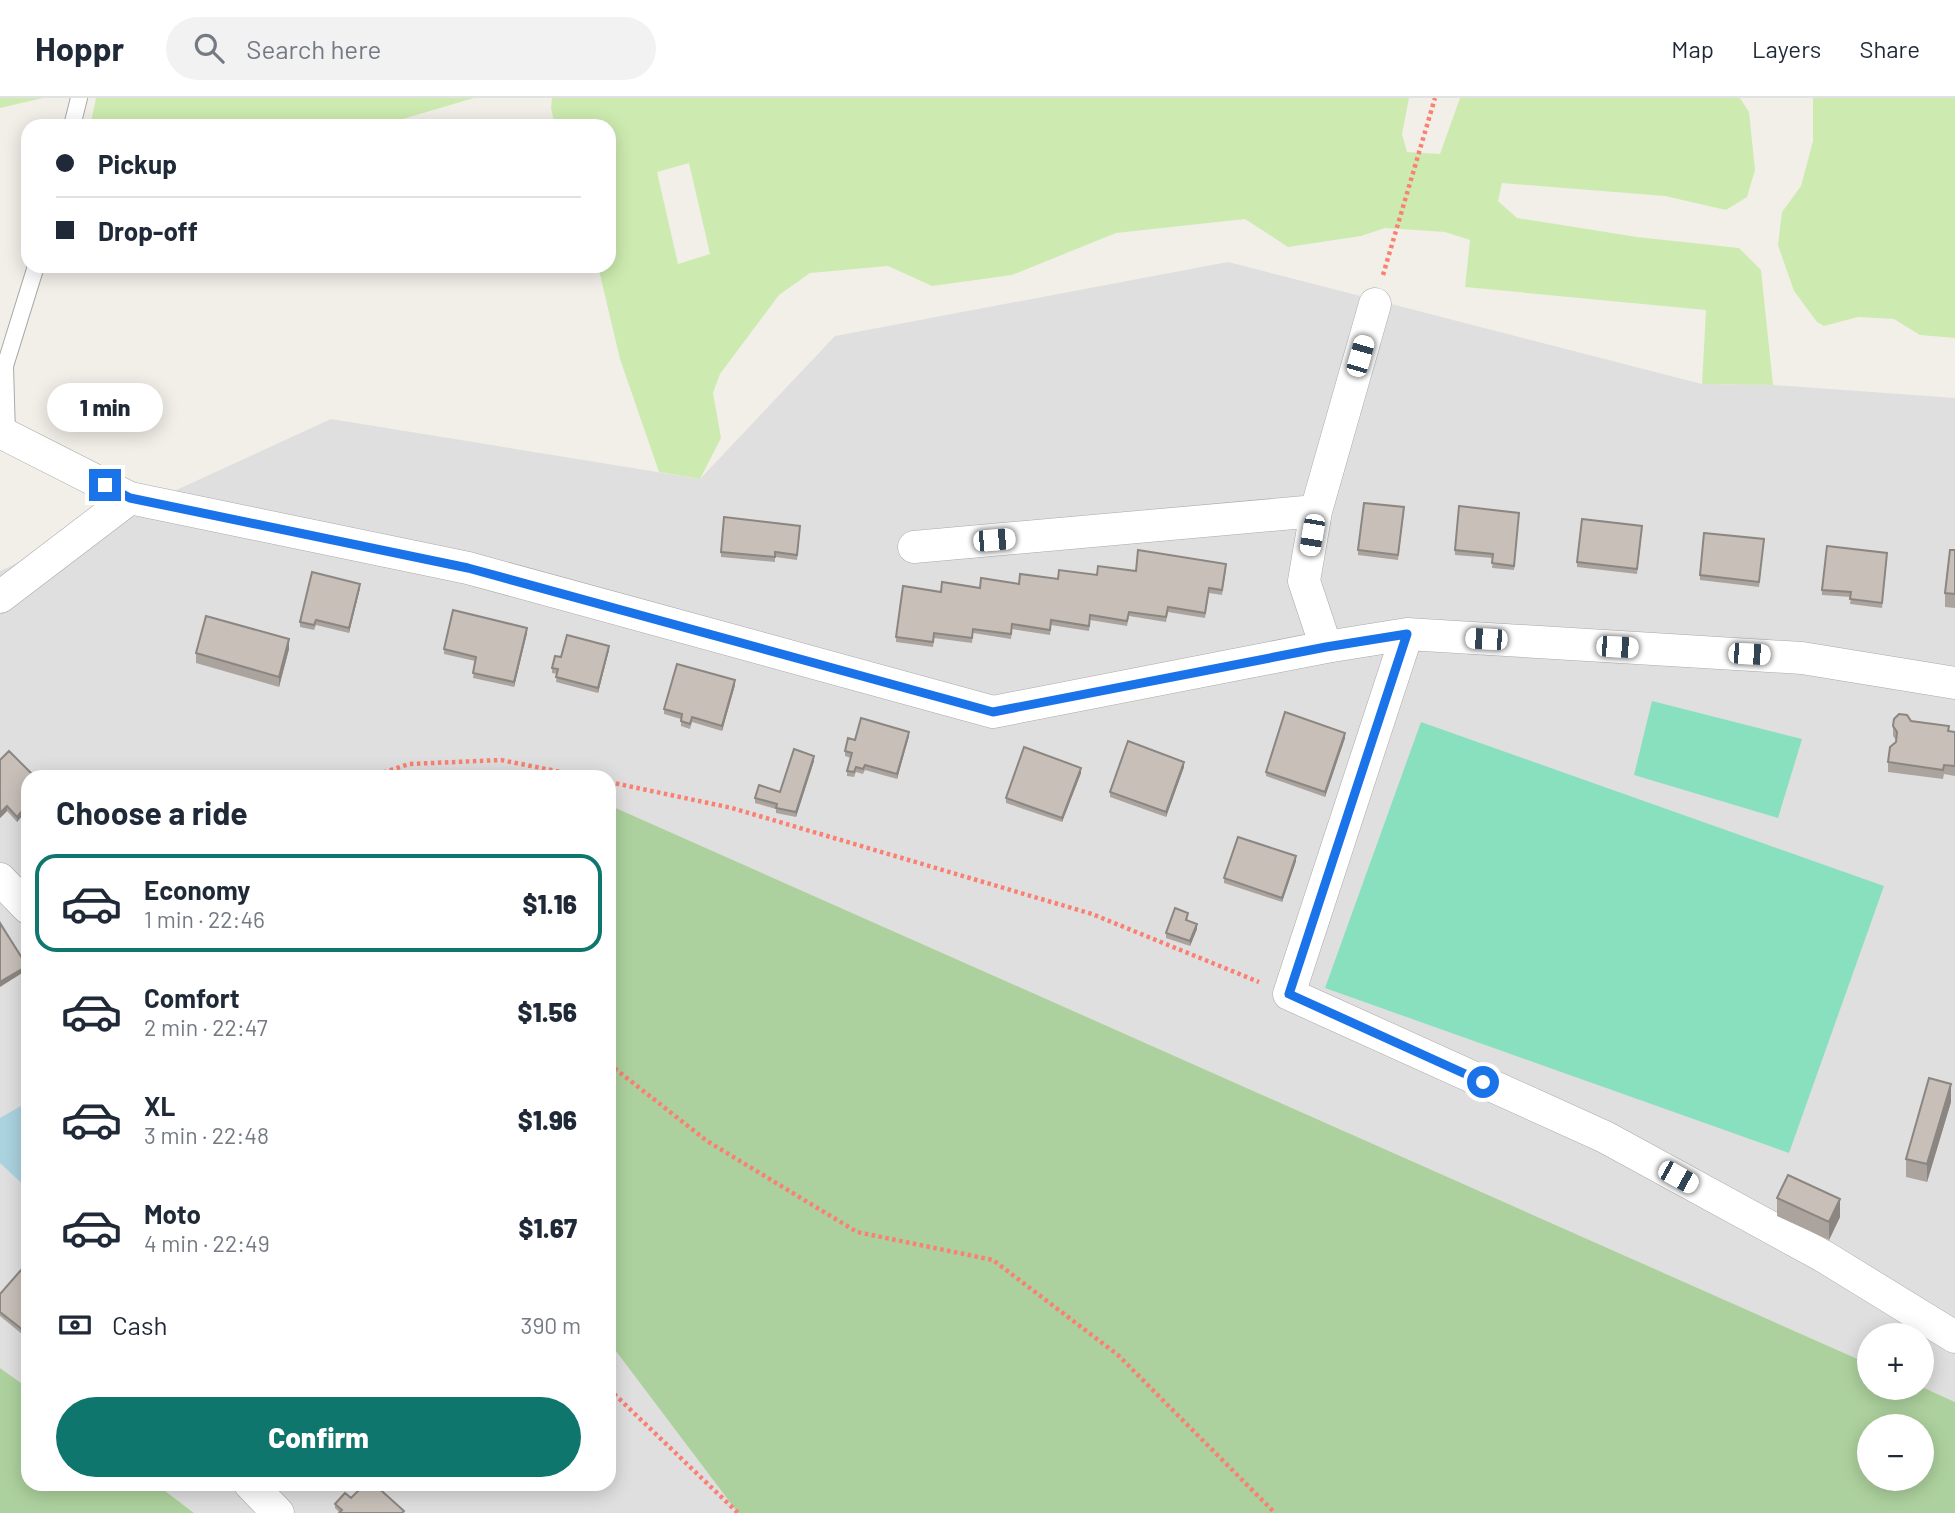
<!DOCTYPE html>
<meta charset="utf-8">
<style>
body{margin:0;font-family:Barlow,sans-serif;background:#f2f2f3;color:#1f2937;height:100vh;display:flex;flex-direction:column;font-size:26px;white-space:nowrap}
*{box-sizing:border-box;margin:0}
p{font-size:23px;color:#747a83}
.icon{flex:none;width:38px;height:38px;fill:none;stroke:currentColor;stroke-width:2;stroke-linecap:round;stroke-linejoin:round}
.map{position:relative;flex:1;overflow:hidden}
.details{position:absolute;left:21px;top:672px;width:595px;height:721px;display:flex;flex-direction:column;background:#fff;border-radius:21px;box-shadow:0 4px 18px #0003}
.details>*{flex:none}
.banner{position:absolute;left:21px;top:21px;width:595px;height:154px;border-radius:21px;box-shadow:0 4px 18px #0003;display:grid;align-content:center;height:154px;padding:0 35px;background:#fff}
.tools{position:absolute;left:1857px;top:1225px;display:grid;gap:14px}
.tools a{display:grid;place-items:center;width:77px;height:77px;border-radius:50%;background:#fff;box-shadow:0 4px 18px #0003;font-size:35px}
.end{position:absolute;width:32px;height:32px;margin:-16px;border:9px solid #1a73e8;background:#fff;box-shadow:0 0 0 4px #fff}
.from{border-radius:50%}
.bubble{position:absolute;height:49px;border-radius:24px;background:#fff;box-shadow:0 4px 18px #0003;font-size:23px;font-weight:800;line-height:49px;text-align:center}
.car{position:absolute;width:21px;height:42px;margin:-21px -10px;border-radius:9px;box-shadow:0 0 5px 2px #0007;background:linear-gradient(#fff 24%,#345 0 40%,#fff 0 76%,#345 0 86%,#fff 0)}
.banner b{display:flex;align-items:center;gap:24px;height:66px;font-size:26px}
.banner b+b{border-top:2px solid #e0e1e3}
.banner i{width:18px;height:18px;background:#1f2937}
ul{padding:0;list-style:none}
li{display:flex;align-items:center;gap:21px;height:98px;margin:0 14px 10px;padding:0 21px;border:4px solid transparent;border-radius:21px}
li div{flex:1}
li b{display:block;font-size:26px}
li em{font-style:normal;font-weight:800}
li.active{border-color:#0f766e}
li>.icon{width:63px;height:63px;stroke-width:1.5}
h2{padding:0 35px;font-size:32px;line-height:84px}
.pay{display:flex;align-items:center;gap:18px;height:77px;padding:0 35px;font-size:26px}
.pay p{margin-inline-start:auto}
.action{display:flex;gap:14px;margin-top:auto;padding:14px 35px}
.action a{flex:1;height:80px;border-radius:42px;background:#0f766e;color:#fff;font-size:28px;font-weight:800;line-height:80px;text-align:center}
header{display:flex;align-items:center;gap:42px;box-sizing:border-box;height:98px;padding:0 35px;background:#fff;border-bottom:2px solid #e0e1e3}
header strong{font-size:33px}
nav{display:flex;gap:38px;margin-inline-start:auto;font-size:24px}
.search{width:490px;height:63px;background:#f2f2f3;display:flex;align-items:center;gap:18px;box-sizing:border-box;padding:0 24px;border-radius:38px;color:#747a83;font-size:26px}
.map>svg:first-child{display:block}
.residential{fill:#e0dfdf}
.grass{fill:#cdebb0;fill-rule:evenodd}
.forest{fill:#add19e;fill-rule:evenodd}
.pitch{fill:#88e0be}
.water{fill:#aad3df}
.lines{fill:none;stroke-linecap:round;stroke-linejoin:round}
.lane-casing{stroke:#a9a9a9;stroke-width:18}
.street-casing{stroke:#a9a9a9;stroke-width:33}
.path{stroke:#fa8072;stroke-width:4.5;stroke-dasharray:3.5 3.5;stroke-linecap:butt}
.lane{stroke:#fff;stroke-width:16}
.street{stroke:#fff;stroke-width:32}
.wall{fill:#aba49e}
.shaded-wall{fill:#8b8681}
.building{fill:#c7bfb8;stroke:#8b8681;stroke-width:2}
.route{stroke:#1a73e8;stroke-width:9}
</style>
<header>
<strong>Hoppr</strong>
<div class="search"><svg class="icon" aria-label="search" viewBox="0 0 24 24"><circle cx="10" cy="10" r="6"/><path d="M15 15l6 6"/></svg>Search here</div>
<nav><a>Map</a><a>Layers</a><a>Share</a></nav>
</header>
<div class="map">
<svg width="1955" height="1415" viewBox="0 0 1955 1415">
<rect width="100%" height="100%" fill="#f2efe9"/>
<path class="residential" d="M1228 164 1702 286 1773 287 1955 300V1304L1922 1289V1237H1869V1266L609 707V679H545L539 676 399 679H28V1290L0 1270V473L331 321 700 381 835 238Z
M609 1244 738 1415H194L156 1386H609Z"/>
<path class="grass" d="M0 0H43L0 10Z
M96 0H474L379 28H90Z
M552 0H1409L1402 36 1407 54 1440 56 1460 0H1740L1749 14 1755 72 1747 99 1726 112 1665 98 1502 85 1498 103 1517 120 1637 139 1739 150 1761 172 1773 287 1702 286 1706 212 1465 189 1470 142 1445 134 1385 130 1361 138 1288 149 1245 121 1116 135 1012 177 932 188 888 168 810 175 779 197 720 276 713 295 721 340 700 381 659 374 620 261 598 168H609V28H555L551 10ZM689 65 710 156 678 166 657 74Z
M1813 0H1955V240L1920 237 1894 221 1858 219 1824 228 1817 224 1794 193 1778 147 1782 114 1801 88 1813 43Z"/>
<path class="forest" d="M539 676 545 679H399L403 677Z
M609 707 1869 1266V1290L1922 1289 1955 1304V1415H738L609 1244ZM1869 1328H1922V1381H1869Z
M0 1270 28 1290V1386H156L194 1415H0Z"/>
<path class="pitch" d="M1652 603 1802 641 1778 720 1634 677Z
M1421 624 1884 788 1789 1055 1325 890Z"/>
<path class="water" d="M28 1004V1091L0 1065V1020Z"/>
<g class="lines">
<g class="lane-casing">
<path id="lane" d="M72 28 79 0
M7 337 5 268 36 168"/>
</g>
<g class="street-casing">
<path id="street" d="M0 334 130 400 468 470 993 614 1326 549 1407 536 1802 560 1955 585
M914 449 1316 413
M0 499 130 400
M1407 536 1289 896 1605 1039 1823 1158 1955 1239
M1326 549 1304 483 1316 413 1375 206
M0 781 28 810
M250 1386 278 1415"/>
</g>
<path class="path" d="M1383 177 1435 0
M370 679 409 666 501 662 586 679
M609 684 732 710 1092 816 1259 884
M609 966 707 1043 857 1134 993 1162 1118 1257 1275 1415
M609 1291 738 1415"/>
<use href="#lane" class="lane"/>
<use href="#street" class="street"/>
</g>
<path class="wall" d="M1404 414 1398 462 1358 457V452Z
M1519 415 1514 472 1492 470 1493 460 1455 457V452Z
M800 432 797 462 775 459V464L721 459V454Z
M1642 432 1637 476 1577 469V464Z
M1764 441 1759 489 1700 482V477Z
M1955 452V510L1945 509V495Z
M1887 460 1882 510 1850 506 1851 499 1822 497V492Z
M1226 471 1222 497 1209 495 1205 520 1168 514 1166 524 1129 518 1127 528 1090 522 1089 533 1051 527 1050 537 1012 531 1011 541 973 535 972 545 934 540 933 549 896 544V539L941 494 1136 473Z
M360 490 349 535 316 527 314 532 300 529V524Z
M527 535 514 589 473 580 475 563 444 556V551Z
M289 551 279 589 196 565V555Z
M609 552 598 595 556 584 557 576 552 575V570L561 559Z
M735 587 722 633 692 624 690 631 681 628V621L664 616V611Z
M1911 623 1955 634V678L1944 676 1943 681 1888 674V664L1896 642 1893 638V628Z
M909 638 897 681 865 672 863 676 856 674 854 679 847 678V673L851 660 845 658V653L855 642Z
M1345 640 1325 699 1266 678V674Z
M0 662 28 679V711L17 724 7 713 0 720Z
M814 663 796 719 776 715V711L755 705V700L780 694Z
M1184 669 1166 719 1110 699V694Z
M1081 675 1062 724 1006 705V700Z
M1296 763 1282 804 1224 785V780Z
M1188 820 1187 823 1197 831 1190 848 1166 840V835Z
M1951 1004 1927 1084 1906 1079V1061Z
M1777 1100 1840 1119 1829 1142 1777 1118Z
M28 1177V1241L0 1218V1196Z
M351 1400 404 1415 339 1414 335 1410V1406Z"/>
<path class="shaded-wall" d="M360 486V490L349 535V530Z
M527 530V535L514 589V584Z
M289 541V551L279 589V579Z
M609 548V552L598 595V590Z
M735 582V587L722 633V628Z
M909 634V638L897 681V676Z
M1345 635V640L1325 699V694Z
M814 658V663L796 719V714Z
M1184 664V669L1166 719V714Z
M1081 670V675L1062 724V720Z
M28 706V711L17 724V719Z
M7 708V713L0 720V715Z
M1296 758V763L1282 804V800Z
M1197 826V831L1190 848V843Z
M27 868V872L0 889V884Z
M1951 986V1004L1927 1084V1066Z
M1840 1101V1119L1829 1142V1124Z"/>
<path class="building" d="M1364 405 1404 409 1398 457 1358 452Z
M1459 408 1519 415 1514 468 1492 465 1493 456 1455 452Z
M724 419 800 428 797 457 775 454V459L721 454Z
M1582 421 1642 428 1637 471 1577 464Z
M1704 435 1764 441 1759 484 1700 477Z
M1827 448 1887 455 1882 505 1850 501 1851 494 1822 492Z
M1138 452 1226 466 1222 492 1209 490 1205 515 1168 509 1166 519 1129 514 1127 523 1090 517 1089 528 1051 522 1050 532 1012 526 1011 536 973 531 972 540 934 535 933 544 896 539 903 488 941 494 942 484 980 490 981 480 1019 486 1020 476 1058 481 1059 472 1097 477 1098 468 1136 473Z
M1950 452H1955V496L1945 495Z
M312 474 360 486 349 530 316 522 314 527 300 524Z
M453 512 527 530 514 584 473 575 476 559 444 551Z
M206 518 289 541 279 579 196 555Z
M567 537 609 548 598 590 556 579 558 571 552 570 555 558 561 559Z
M677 566 735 582 722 628 692 619 690 626 681 623 682 616 664 611Z
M1285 614 1345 635 1325 694 1266 674Z
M1899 616 1907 617 1911 623 1949 628 1948 633 1955 634V668L1944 667 1943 672 1888 664 1890 649 1896 644 1897 634 1893 628 1894 621Z
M861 620 909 634 897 676 865 667 863 671 856 669 854 674 847 673 852 655 845 653 848 640 855 642Z
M1128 643 1184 664 1166 714 1110 694Z
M1024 649 1081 670 1062 720 1006 700Z
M794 651 814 658 796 714 776 710 777 706 755 700 759 687 780 694Z
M9 653 35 679H28V706L17 719 7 708 0 715V662Z
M1238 739 1296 758 1282 800 1224 780Z
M1175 810 1188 815 1186 822 1197 826 1190 843 1166 835Z
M0 825 27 868 0 884Z
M1929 980 1951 986 1927 1066 1906 1061Z
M1788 1077 1840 1101 1829 1124 1777 1100Z
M21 1172 28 1177V1236L0 1214V1196Z
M365 1386H374L404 1413 402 1415H339L342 1412 335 1406 345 1395 351 1400Z"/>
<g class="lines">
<path class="route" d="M105 387 130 400 468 470 993 614 1326 549 1407 536 1289 896 1483 984"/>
</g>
</svg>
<div class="tools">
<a>+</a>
<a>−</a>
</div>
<i class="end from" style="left:1483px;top:984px"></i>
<i class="end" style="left:105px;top:387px"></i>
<div class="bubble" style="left:47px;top:285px;width:116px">1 min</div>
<i class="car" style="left:1360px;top:258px;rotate:16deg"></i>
<i class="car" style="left:1312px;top:437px;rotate:190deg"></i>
<i class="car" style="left:994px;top:442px;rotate:85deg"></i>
<i class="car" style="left:1486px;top:541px;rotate:273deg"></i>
<i class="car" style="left:1617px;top:549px;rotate:93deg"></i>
<i class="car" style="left:1749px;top:556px;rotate:93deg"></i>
<i class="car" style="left:1678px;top:1079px;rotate:119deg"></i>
<div class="banner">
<b><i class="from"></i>Pickup</b>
<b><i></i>Drop-off</b>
</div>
<section class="details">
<h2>Choose a ride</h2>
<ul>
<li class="active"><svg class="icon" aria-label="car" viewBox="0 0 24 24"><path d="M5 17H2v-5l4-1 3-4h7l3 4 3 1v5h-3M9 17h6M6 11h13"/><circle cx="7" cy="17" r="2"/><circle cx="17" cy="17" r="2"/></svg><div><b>Economy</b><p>1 min · 22:46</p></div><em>$1.16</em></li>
<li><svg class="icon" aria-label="car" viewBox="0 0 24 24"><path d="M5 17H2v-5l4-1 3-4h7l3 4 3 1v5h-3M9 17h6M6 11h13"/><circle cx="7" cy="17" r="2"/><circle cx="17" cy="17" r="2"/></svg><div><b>Comfort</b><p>2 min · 22:47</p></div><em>$1.56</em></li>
<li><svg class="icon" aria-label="car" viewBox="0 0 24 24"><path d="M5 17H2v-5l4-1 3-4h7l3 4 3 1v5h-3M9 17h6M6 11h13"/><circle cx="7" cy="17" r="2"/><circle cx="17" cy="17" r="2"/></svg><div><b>XL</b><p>3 min · 22:48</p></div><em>$1.96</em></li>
<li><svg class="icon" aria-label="car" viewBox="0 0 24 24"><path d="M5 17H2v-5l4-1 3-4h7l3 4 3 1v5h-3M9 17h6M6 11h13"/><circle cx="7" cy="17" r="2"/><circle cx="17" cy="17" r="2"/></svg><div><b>Moto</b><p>4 min · 22:49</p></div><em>$1.67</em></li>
</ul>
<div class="pay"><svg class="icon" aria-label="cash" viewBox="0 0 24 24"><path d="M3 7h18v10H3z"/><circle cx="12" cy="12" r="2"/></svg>Cash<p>390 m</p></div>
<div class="action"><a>Confirm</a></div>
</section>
</div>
